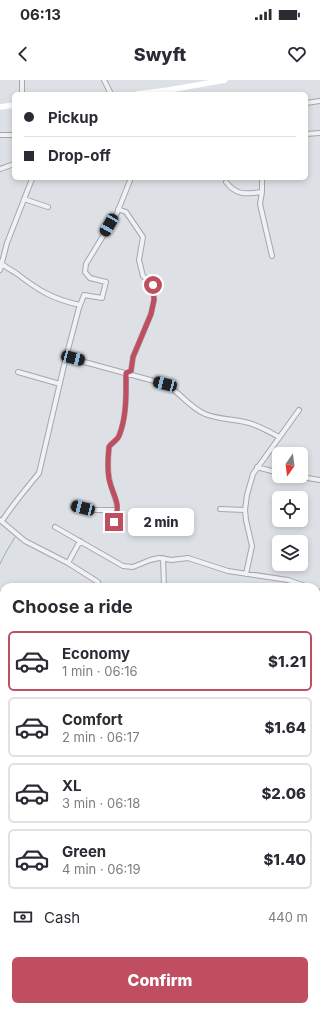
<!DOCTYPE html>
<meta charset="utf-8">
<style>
body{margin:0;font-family:Inter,sans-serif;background:#f2f2f3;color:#2b2b33;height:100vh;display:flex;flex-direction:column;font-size:15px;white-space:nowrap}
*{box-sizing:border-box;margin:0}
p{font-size:13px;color:#7c7c81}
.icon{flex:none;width:22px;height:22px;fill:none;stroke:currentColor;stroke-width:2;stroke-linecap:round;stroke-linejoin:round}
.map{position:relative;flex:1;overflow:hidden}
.side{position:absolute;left:0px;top:503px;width:320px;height:428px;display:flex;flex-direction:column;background:#fff;border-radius:12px 12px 0 0;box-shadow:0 2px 6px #0003}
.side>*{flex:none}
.guide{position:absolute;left:12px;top:12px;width:296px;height:88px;border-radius:6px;box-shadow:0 2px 6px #0003;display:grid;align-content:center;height:88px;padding:0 12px;background:#fff}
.needle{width:26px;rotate:194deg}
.controls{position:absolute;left:272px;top:367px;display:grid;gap:8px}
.controls a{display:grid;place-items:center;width:36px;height:36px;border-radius:6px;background:#fff;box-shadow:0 2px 6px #0003;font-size:20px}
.end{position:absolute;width:18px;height:18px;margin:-9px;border:5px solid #be4e60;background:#fff;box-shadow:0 0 0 2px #fff}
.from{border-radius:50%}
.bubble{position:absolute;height:28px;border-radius:6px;background:#fff;box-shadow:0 2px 6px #0003;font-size:13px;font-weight:800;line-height:28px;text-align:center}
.car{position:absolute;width:12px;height:24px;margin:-12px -6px;border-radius:5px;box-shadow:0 0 3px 1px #0007;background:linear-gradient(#222 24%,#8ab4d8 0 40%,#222 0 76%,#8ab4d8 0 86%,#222 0)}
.guide b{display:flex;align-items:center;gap:14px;height:38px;font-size:15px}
.guide b+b{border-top:1px solid #e1e1e2}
.guide i{width:10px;height:10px;background:#2b2b33}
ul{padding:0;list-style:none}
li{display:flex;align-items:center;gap:12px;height:60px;margin:0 8px 6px;padding:0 4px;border:2px solid #e1e1e2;border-radius:6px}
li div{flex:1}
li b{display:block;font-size:15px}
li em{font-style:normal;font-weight:800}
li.active{border-color:#be4e60}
li>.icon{width:36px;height:36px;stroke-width:1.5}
h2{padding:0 12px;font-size:18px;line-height:48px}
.pay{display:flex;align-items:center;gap:10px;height:44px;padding:0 12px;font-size:15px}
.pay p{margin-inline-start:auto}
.button{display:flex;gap:8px;margin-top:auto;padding:8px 12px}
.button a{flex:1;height:46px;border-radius:6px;background:#be4e60;color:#fff;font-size:16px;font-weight:800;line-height:46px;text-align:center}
.status{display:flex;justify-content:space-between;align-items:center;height:28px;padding:0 20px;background:#fff;direction:ltr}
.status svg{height:11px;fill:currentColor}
header{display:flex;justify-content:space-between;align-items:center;height:52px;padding:0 12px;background:#fff;font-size:18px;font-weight:800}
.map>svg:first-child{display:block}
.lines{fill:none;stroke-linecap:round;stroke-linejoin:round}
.stream{stroke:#9baec2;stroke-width:1}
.minor-casing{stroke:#a3a7ae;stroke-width:6}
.minor{stroke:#eff1f4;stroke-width:4}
.secondary{stroke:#fff;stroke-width:5.5}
.route{stroke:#be4e60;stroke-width:5}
</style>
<div class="status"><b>06:13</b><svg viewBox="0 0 49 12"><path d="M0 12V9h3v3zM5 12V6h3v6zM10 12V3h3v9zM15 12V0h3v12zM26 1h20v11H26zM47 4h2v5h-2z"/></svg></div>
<header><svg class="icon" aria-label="back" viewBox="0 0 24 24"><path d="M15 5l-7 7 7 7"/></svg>Swyft<svg class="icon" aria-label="heart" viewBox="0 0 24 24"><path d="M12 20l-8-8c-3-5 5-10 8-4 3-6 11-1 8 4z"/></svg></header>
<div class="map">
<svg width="320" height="931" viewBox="0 0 320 931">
<rect width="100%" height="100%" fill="#dde0e5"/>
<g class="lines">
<path class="stream" d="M0 484C4 474 10 466 15 457
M0 542C4 550 5 560 0 567
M316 645 320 644
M0 717 4 719
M0 754 4 751
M0 762 4 765
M4 767 3 771 4 772
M316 865 320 860"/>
<g class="minor-casing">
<path id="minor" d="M22 0V14
M104 0 111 14
M306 23 320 21
M306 54 320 53
M0 55H14
M0 89 14 84
M262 98V112L260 124 272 176
M226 102C237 116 246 114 262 112
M24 119 48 127
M0 182C5 187 11 190 16 193 38 210 52 219 80 225
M0 190 7 163 32 99
M66 277 165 304C180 312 189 327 205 334 217 339 231 339 245 342 256 344 268 351 279 357
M18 292 60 304
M257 387 279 393
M295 396 320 400
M73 426 94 430H117
M220 429 245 430
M0 440 25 461 68 483 98 502 99 507
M2 441C13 424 26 409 39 393L66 277 79 228 84 215 102 218 106 202 90 198 85 192 86 184 117 133 131 98
M114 442C121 423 114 419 110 402 107 391 108 378 109 367 112 362 117 361 119 356 127 336 126 314 126 293L131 291 133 277 151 234 154 220 153 205 143 196 139 180 143 157 126 132 118 129
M55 447 123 486 133 487 150 480 159 478 172 480 188 478 228 491 288 500 308 507
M163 478 164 507
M68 483 80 461
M246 494 252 466 246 440 245 430 247 415 253 394 299 330
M316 511 320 512
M316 538 320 539
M316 589H320
M0 598 2 592 4 593
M0 704 4 706
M316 714 320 706
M0 859 4 863
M39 927 42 931
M86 927 89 931
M191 927 196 931
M241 927 248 931
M309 927 311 931
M178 931 184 927"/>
</g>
<use href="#minor" class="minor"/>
<path class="secondary" d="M137 14 169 10 225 0
M0 27 14 25"/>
</g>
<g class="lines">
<path class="route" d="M114 442C122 421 113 418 109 399 107 388 108 377 109 367 112 362 117 361 119 356 127 336 126 314 126 293L131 291 133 277 151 234 154 220 153 205"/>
</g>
</svg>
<div class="controls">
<a><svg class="needle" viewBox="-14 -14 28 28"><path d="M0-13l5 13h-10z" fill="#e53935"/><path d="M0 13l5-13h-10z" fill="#7c7c81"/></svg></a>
<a><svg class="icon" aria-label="locate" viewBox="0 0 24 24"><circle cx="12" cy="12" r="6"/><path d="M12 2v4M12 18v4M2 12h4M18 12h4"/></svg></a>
<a><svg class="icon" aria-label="layers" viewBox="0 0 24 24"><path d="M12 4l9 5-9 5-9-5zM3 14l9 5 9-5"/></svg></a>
</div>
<i class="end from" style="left:153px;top:205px"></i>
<i class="end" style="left:114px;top:442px"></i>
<div class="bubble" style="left:128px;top:428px;width:66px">2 min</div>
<i class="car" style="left:109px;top:145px;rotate:210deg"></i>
<i class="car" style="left:73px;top:278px;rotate:105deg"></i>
<i class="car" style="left:165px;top:304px;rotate:285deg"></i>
<i class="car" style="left:83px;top:428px;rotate:284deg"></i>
<div class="guide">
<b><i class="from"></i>Pickup</b>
<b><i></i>Drop-off</b>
</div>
<section class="side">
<h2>Choose a ride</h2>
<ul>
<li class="active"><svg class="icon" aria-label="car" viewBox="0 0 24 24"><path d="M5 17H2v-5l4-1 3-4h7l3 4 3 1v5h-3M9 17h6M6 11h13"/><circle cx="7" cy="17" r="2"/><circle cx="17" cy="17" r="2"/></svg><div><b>Economy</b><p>1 min · 06:16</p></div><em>$1.21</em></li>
<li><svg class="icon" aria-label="car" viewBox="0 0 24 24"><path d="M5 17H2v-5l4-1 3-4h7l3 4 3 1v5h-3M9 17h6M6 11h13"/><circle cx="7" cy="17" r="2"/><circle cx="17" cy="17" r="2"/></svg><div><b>Comfort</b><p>2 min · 06:17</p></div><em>$1.64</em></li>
<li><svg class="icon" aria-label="car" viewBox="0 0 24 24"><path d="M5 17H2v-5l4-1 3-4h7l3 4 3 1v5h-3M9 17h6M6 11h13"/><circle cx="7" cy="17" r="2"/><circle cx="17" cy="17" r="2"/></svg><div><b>XL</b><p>3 min · 06:18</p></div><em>$2.06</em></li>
<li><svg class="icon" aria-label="car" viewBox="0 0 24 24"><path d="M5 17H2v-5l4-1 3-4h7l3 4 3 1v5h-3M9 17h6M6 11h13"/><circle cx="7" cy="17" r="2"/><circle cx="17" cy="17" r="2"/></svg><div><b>Green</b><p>4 min · 06:19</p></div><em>$1.40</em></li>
</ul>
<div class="pay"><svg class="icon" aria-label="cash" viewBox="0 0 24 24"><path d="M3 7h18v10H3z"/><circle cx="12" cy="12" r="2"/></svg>Cash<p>440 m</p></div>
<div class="button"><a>Confirm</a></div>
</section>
</div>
